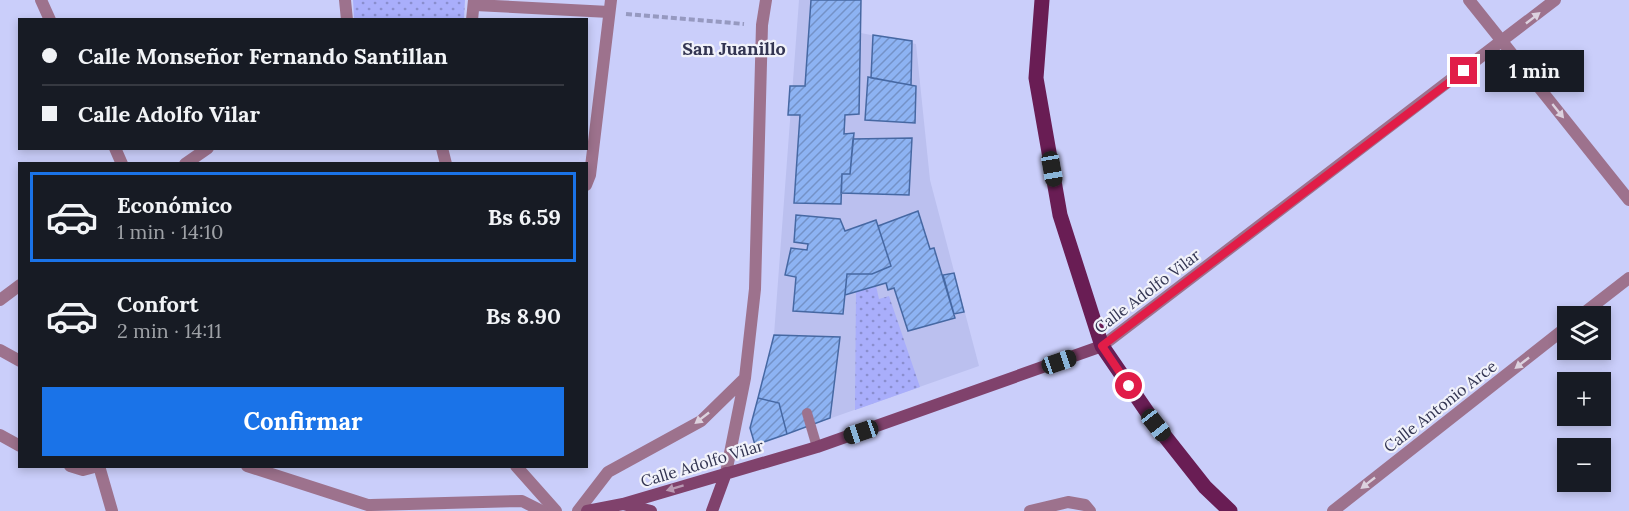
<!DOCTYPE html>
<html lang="es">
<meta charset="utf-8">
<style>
body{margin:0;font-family:Lora,serif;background:#20242c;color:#f1f3f6;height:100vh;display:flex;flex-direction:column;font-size:22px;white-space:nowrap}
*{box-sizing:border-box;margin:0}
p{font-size:20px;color:#9ea1a6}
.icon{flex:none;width:33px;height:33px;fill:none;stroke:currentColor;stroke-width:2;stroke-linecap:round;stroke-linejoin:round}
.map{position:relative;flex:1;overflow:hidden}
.details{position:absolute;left:18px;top:162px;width:570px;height:306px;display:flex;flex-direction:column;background:#171b24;border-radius:0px;box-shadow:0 3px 9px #0003}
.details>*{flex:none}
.banner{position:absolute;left:18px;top:18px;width:570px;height:132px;border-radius:0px;box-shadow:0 3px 9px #0003;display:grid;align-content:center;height:132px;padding:0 24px;background:#171b24}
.controls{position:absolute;left:1557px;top:306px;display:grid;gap:12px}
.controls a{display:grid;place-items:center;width:54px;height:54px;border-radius:0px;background:#171b24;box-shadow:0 3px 9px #0003;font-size:30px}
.end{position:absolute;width:27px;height:27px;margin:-14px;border:8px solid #e11d48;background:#fff;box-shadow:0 0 0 3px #fff}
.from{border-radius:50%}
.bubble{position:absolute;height:42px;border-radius:0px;background:#171b24;box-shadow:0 3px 9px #0003;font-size:20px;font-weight:700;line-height:42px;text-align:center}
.car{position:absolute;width:18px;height:36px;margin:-18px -9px;border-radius:8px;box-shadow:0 0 4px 2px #0007;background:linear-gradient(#222 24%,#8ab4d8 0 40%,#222 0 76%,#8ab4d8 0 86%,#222 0)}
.banner b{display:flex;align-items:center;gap:21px;height:57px;font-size:22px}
.banner b+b{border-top:2px solid #363941}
.banner i{width:15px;height:15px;background:#f1f3f6}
ul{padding:10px 0 0;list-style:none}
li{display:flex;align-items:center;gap:18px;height:90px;margin:0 12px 9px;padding:0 12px;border:3px solid transparent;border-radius:0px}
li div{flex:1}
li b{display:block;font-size:22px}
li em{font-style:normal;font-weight:700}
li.current{border-color:#1a73e8}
li>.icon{width:54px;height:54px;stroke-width:1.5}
.cta{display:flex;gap:12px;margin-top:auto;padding:12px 24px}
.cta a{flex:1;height:69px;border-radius:0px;background:#1a73e8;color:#fff;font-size:24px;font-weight:700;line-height:69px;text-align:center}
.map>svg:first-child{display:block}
.built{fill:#bbc0ef}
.green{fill:url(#green-dots)}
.building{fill:url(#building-hatch);stroke:#4668a3;stroke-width:1.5}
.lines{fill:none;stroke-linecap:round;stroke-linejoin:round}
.path{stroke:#9699c0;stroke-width:4;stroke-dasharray:6 3;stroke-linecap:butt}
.service{stroke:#9d728d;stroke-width:10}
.minor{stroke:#9d728d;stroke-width:12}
.tertiary{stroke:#9d728d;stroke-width:12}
.secondary{stroke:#80426c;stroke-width:12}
.primary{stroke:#691d54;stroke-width:15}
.oneway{fill:#dcd2df}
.oneway2{fill:#b89ab3}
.route{stroke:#e11d48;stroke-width:8}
.labels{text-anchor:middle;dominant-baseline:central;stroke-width:4.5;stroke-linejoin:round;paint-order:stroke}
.street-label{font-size:16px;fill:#333552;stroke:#f1f2fa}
.neighbourhood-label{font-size:18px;font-weight:bold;fill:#333552;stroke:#f1f2fa}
</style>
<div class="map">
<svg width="1629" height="511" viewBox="0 0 1629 511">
<defs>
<pattern id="green-dots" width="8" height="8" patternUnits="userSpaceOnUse" patternTransform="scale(1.5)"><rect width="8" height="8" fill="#a9aefb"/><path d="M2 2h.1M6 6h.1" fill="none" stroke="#8a8ece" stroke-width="1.8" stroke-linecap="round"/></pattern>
<pattern id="building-hatch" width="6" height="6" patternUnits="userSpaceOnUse" patternTransform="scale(1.5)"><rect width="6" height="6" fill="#8db3f3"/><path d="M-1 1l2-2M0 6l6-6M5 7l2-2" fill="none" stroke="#7492c7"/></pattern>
</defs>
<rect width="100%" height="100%" fill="#cacefa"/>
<path class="built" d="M799 0H861V33L916 44 930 180 979 366 755 445 750 428 774 335Z"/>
<path class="green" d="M353 0H465L464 19H354Z
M876 286 879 299 889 296 920 387 855 410 856 292Z"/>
<path class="building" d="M811 0H861L859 114 845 115 844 134 854 133 850 174H842L841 204 794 203 800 115H788L790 86H805Z
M873 35 912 41 911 85 871 78Z
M868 77 916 86 915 123 865 120Z
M912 138 909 195 841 193 842 174H850L853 139Z
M918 211 930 249 934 248 955 318 908 331 894 288 888 290 886 283 845 295 847 274H872L891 266 878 226Z
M796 215 840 219 845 231 876 220 891 266 872 274H847L843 314 793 311 796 277 785 275 791 248 807 250 808 244 794 242Z
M954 273 964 312 954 314 943 275Z
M774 335 840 337 830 418 787 434 779 403 758 398Z
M758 398 779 403 787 434 755 445 750 428Z"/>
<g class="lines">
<path class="path" d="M626 14 744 24"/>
<path class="service" d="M807 413 817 447"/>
<path class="minor" d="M41 0 50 20
M345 0 347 20
M1469 0 1629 200
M475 5 609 12
M472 20 474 0
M115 148 122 164
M442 148 446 164
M185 164 208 148
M586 185 590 175 611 0
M0 300 20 285
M1580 316 1629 278
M1102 346 1555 0
M99 466 112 511
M516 466 556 511
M726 473 745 378 755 289 762 25 766 0
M578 511 608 472 701 421 745 378
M1030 511 1068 502 1085 505 1090 511
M1333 511 1568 326"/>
<path class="tertiary" d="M0 350 20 361
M0 435 20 446
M70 466 83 470 98 466
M247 466 377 508
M371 505 522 501 542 511"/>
<path class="secondary" d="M623 504 817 447 1102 346
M587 511 623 504 651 511
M712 511 726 473"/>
<path class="primary" d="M1042 0 1036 78 1060 215 1102 346 1156 425 1205 487 1230 511"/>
</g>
<defs><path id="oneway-solid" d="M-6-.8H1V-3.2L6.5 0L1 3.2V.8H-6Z" transform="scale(1.5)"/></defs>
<g class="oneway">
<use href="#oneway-solid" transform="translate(1533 18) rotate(-38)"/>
<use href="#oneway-solid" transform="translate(1558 111) rotate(51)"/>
<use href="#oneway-solid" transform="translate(1522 363) rotate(142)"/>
<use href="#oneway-solid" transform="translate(702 418) rotate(142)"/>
<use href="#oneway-solid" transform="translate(1368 483) rotate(142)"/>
</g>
<use class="oneway2" href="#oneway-solid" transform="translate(675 488) rotate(163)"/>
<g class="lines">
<path class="route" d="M1129 386 1102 346 1464 71"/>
</g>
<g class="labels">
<g class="street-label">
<text transform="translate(1147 291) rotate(-37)">Calle Adolfo Vilar</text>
<text transform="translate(1440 406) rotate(-38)">Calle Antonio Arce</text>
<text transform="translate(702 463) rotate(-17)">Calle Adolfo Vilar</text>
</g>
<g class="neighbourhood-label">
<text x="734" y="48">San Juanillo</text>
</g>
</g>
</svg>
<div class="controls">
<a><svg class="icon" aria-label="layers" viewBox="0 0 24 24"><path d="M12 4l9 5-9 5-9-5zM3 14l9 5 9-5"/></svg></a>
<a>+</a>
<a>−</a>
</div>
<i class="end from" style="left:1129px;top:386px"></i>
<i class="end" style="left:1464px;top:71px"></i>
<div class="bubble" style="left:1485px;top:50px;width:99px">1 min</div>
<i class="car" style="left:1052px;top:169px;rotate:170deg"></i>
<i class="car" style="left:1059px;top:362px;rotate:71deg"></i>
<i class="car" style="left:1156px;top:425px;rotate:142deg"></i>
<i class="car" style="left:861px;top:432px;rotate:251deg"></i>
<div class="banner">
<b><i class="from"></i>Calle Monseñor Fernando Santillan</b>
<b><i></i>Calle Adolfo Vilar</b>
</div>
<section class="details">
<ul>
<li class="current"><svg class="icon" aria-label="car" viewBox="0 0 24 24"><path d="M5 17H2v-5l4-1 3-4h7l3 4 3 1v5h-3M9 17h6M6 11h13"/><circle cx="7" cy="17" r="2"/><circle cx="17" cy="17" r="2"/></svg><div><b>Económico</b><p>1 min · 14:10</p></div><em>Bs 6.59</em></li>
<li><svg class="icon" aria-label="car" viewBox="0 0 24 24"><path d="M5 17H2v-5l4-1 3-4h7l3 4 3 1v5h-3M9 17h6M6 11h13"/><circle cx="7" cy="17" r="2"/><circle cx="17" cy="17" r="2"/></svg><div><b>Confort</b><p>2 min · 14:11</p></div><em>Bs 8.90</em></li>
</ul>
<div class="cta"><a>Confirmar</a></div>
</section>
</div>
